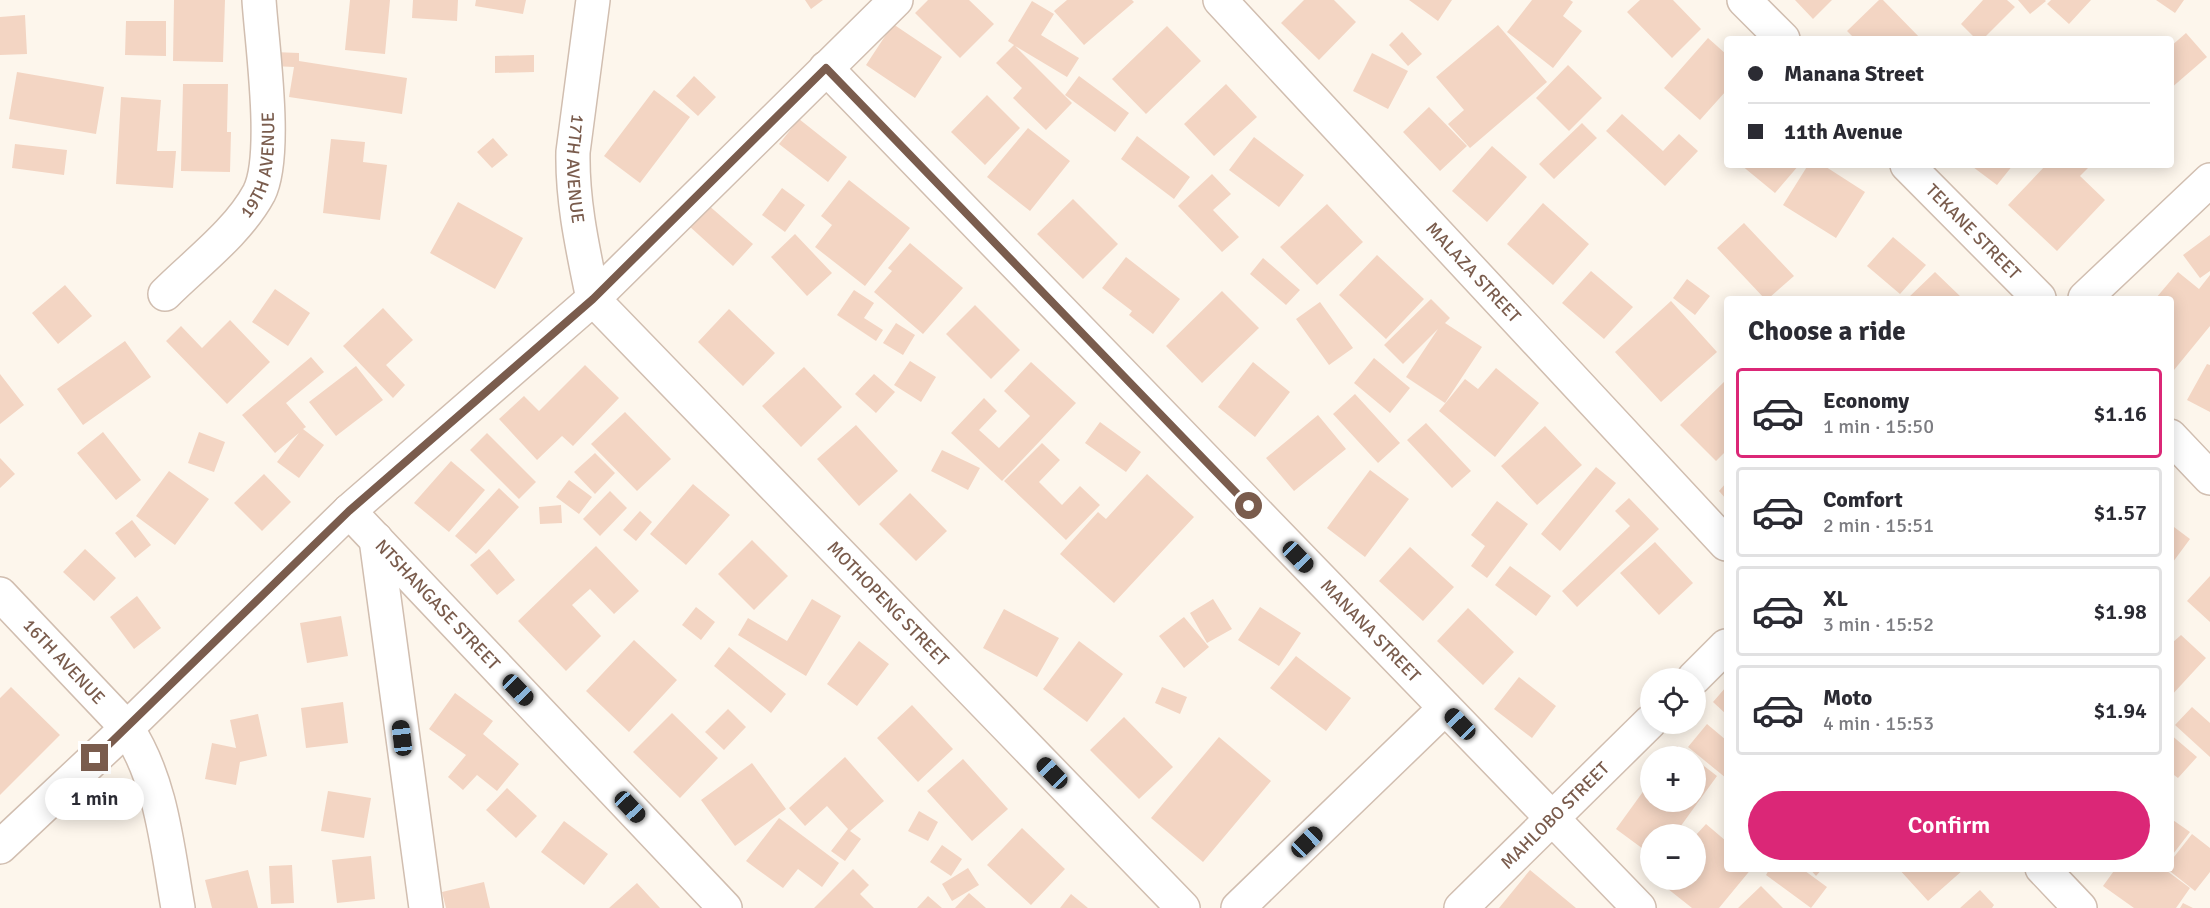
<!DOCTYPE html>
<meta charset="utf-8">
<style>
body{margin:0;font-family:Signika,sans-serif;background:#f2f2f3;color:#2b2b33;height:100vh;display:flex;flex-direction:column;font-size:22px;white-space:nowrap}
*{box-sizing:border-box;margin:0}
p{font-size:20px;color:#7c7c81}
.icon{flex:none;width:33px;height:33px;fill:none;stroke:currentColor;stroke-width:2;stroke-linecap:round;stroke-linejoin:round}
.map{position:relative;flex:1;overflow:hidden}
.details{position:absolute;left:1724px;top:296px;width:450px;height:576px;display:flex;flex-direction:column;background:#fff;border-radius:6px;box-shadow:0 3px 15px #0003}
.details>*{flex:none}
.guide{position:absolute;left:1724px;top:36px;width:450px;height:132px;border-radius:6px;box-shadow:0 3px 15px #0003;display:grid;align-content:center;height:132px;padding:0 24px;background:#fff}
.buttons{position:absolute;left:1640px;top:668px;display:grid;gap:12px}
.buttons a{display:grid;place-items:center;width:66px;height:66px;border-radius:50%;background:#fff;box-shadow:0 3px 15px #0003;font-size:30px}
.end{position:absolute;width:27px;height:27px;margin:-14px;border:8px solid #7a5c4d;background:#fff;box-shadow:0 0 0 3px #fff}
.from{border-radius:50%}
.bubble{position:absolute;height:42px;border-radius:21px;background:#fff;box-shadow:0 3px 15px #0003;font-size:20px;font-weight:600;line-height:42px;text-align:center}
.car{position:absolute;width:18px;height:36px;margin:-18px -9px;border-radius:8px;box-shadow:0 0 4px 2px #0007;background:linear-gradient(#222 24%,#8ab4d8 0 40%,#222 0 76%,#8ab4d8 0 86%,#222 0)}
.guide b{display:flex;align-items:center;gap:21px;height:57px;font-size:22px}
.guide b+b{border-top:2px solid #e1e1e2}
.guide i{width:15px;height:15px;background:#2b2b33}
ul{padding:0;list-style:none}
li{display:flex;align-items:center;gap:18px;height:90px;margin:0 12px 9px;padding:0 12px;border:3px solid #e1e1e2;border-radius:6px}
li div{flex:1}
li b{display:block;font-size:22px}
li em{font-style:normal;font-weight:600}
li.active{border-color:#db2777}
li>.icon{width:54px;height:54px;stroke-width:1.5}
h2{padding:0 24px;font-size:27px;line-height:72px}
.cta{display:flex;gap:12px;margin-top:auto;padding:12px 24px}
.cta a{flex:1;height:69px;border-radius:36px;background:#db2777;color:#fff;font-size:24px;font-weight:600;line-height:69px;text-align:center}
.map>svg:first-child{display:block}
.building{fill:#f3d5c3}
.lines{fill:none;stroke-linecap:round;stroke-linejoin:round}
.minor-casing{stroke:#d1beb0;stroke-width:36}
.minor{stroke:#fff;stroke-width:33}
.route{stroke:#7a5c4d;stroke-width:8}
.labels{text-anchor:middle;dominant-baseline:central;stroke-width:4.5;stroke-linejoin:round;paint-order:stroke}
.street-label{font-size:18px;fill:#7a5c4d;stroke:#fffaf3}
</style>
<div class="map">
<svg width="2210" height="908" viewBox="0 0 2210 908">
<rect width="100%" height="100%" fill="#fdf6ec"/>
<path class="building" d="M174 0H225L223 62 173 61Z
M350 0H390L385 54 345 50Z
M413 0H458L457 21 412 18Z
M476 0H526L523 14 475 6Z
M805 0H823L811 9Z
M928 0H969L994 24 960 58 915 13Z
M1067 0H1132L1134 2 1084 45 1054 11Z
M1304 0H1334L1356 22 1319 60 1281 23Z
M1409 0H1452L1438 21Z
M1532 0H1570L1573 2 1563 16 1582 31 1553 68 1507 32Z
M1640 0H1673L1701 29 1672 58 1627 12Z
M1795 0H1832L1813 19Z
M1879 0H1883L1921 39H1855L1847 31Z
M1983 0H2007L2015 7 1983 39H1976L1961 24Z
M2018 0H2045L2046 1 2030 14Z
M2051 0H2091L2069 24 2047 4Z
M2156 0H2184L2175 13Z
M1032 1 1054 14 1041 35 1079 58 1067 77 1015 46 1072 103 1046 130 1013 98 1022 88 996 63 1014 45 1008 41Z
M25 15 27 54 0 55V17Z
M126 21H166V56L125 55Z
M893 24 942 57 915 98 866 65Z
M1498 25 1547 82 1470 148 1448 124 1464 110 1436 77Z
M1167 26 1201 61 1146 114 1112 79Z
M1402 32 1422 54 1408 66 1389 45Z
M2186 33 2207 57 2170 89V47Z
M1708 38 1726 54V91L1700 120 1664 88Z
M274 52 299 53V61L407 78 402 114 289 97 294 67 273 66Z
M1372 53 1408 71 1388 109 1353 91Z
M534 55V72L495 73V56Z
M1568 65 1602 98 1569 131 1536 98Z
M17 72 104 87 96 134 9 119Z
M694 76 716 97 698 116 676 96Z
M1079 76 1129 113 1115 132 1065 95Z
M183 84H228L227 132H231L230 172 181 171Z
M1226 84 1257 117 1214 156 1184 124Z
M654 90 690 117 640 183 604 156Z
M987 95 1020 128 985 165 951 132Z
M121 97 161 100 157 151H176L173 188 116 184Z
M1429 107 1467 146 1440 171 1403 132Z
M1622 114 1663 151 1679 134 1698 151 1665 186 1606 131Z
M799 119 847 157 828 182 779 144Z
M1582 123 1597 138 1554 179 1539 164Z
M1028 128 1070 161 1030 211 987 177Z
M1137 136 1190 177 1174 199 1121 159Z
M1254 137 1304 175 1279 207 1229 170Z
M493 138 508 155 492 168 477 152Z
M331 139 365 142 363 162 387 165 380 220 323 213Z
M15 144 67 150 64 175 12 168Z
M1492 146 1527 177 1487 222 1452 191Z
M1741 165H1799L1775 193Z
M1808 165H1823L1865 192 1836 238 1783 205Z
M1974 165H2013L1997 185 1973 167Z
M2046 165H2084L2088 168 2080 176 2105 200 2057 251 2008 205Z
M1212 174 1231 194 1213 210 1239 237 1222 252 1178 206Z
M849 180 910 228 865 286 815 247 832 225 821 216Z
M782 188 805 205 785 232 762 215Z
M1073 199 1118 244 1083 279 1037 234Z
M458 202 523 238 495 289 430 253Z
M1543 203 1589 244 1553 285 1507 244Z
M707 204 753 244 733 266 688 225Z
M1327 204 1363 242 1317 285 1280 247Z
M1744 223 1794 276 1769 298H1764L1717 248Z
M795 234 832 273 807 296 771 257Z
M2210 235V271L2200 278 2183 255Z
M1893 237 1926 265 1900 294 1867 266Z
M910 243 963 288 923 334 874 292 892 271 888 268Z
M1377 255 1424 299 1386 339 1339 295Z
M1126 257 1180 299 1153 334 1129 315 1132 311 1102 288Z
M1263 258 1300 290 1286 305 1250 274Z
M1591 271 1633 307 1604 339 1562 303Z
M1935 272 1962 298H1908Z
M2178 272 2199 289 2210 275V326L2174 370 2170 367V298H2156Z
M1687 279 1710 296 1695 315 1673 298Z
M65 285 92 316 58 344 32 313Z
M275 289 310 313 288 346 252 322Z
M854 290 874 303 864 318 883 330 876 341 837 315Z
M1222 291 1259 328 1202 383 1166 346Z
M1431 299 1450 318 1445 323 1482 347 1445 403 1406 377 1438 329 1403 364 1384 345Z
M1671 301 1717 352 1661 402 1615 352Z
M1320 302 1353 348 1329 365 1296 319Z
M975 305 1020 350 991 379 946 334Z
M383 308 413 340 386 365 405 385 393 398 343 346Z
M729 309 775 353 743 386 698 342Z
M230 320 270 362 227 404 166 341 181 326 202 348Z
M896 323 915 335 903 355 883 343Z
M125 341 151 377 83 425 57 389Z
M311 357 324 372 286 403 306 427 303 429 324 445 299 478 277 462 299 433 275 453 242 415Z
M1374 358 1410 388 1390 413 1354 383Z
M910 361 936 377 921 402 894 385Z
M1031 362 1076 403 1002 481 951 433 984 398 997 411 979 430 999 448 1030 416 1004 391Z
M1253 362 1290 392 1255 437 1218 407Z
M2207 364 2210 365V412L2187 400Z
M585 365 619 398 573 446 562 436 537 460 499 419 524 396 539 411Z
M356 366 383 400 336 436 309 402Z
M804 367 842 407 801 447 762 406Z
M1496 368 1539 403 1495 457 1439 411 1465 379 1478 389Z
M0 374 24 405 0 424Z
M874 374 895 392 876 413 855 394Z
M1726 380V451L1716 461 1680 425Z
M1355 394 1400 443 1378 463 1333 414Z
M625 412 671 459 637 491 591 444Z
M1318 415 1346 449 1294 491 1266 458Z
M1100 422 1141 452 1126 472 1085 443Z
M1426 423 1471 471 1452 488 1407 440Z
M856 425 898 471 859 506 817 459Z
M1545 426 1582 465 1537 505 1501 466Z
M103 432 141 480 116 500 77 453Z
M199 432 225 442 214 472 188 463Z
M487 433 536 482 519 499 470 450Z
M1042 443 1060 460 1039 482 1062 505 1080 486 1100 505 1066 540 1004 481Z
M942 450 980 468 968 490 931 471Z
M595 453 615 473 595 494 574 472Z
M0 458 15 474 0 488Z
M451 461 485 490 449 532 414 503Z
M1596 467 1616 483 1560 551 1541 534Z
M1370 470 1409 499 1365 557 1327 528Z
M169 471 209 499 175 545 136 516Z
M264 474 291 502 262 531 234 503Z
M1147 474 1194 517 1114 603 1060 554 1098 512 1106 519Z
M569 480 592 497 579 514 556 497Z
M1726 483V499L1719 491Z
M693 484 730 515 686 565 650 534Z
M499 488 519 507 476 554 455 536Z
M610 491 627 508 600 536 583 519Z
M910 493 947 531 916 561 879 524Z
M1629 498 1659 529 1577 607 1562 591 1630 526 1615 511Z
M1497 501 1528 524 1487 578 1471 566 1485 546 1471 535Z
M561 505 562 523 540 524 539 507Z
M640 511 652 522 636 541 623 530Z
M132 520 151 545 135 558 115 533Z
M2170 524 2190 539 2170 566Z
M752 540 788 576 754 610 718 574Z
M1655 542 1693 583 1659 615 1620 573Z
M596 546 639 591 614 614 590 589 572 605 601 636 566 671 518 621Z
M1410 547 1454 587 1423 621 1379 581Z
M85 549 116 578 94 601 63 572Z
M489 549 515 580 497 595 470 565Z
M1510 566 1551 596 1536 616 1495 585Z
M2210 576V622L2187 601Z
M137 596 161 628 134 649 110 617Z
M812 599 841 616 806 676 738 635 748 618 787 641Z
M1213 599 1232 629 1207 643 1190 613Z
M696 607 715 622 701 640 682 625Z
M1260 607 1301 633 1279 666 1238 640Z
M1468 608 1514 652 1483 685 1437 641Z
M1004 609 1059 638 1037 677 983 648Z
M341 616 348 656 307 663 300 623Z
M1184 617 1209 647 1184 668 1159 636Z
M2181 635 2206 658 2170 697V641L2172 643Z
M634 640 677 680 629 732 586 691Z
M859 641 889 664 857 706 827 684Z
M1079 641 1123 674 1087 722 1043 689Z
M729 647 786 694 771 713 714 666Z
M1296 656 1351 698 1326 731 1270 688Z
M1519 677 1556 706 1532 738 1494 709Z
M11 687 60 735 0 795V698Z
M1162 687 1187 697 1180 714 1155 703Z
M1726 687V714L1713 702Z
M455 693 493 721 483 734 519 764 497 791 477 775 463 790 448 777 466 755 429 729Z
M343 702 348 743 306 748 301 708Z
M912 705 953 749 918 782 877 738Z
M2192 707 2210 723V757L2175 725Z
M728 709 746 727 724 750 705 732Z
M672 713 718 758 680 798 633 752Z
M258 714 267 756 240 762 236 785 205 779 212 743 236 748 230 720Z
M1124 717 1173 767 1139 799 1090 750Z
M1707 724 1726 740V778L1688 747Z
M2170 734 2197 757 2178 778 2170 772Z
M1219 737 1271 781 1203 862 1151 818Z
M1677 746 1691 756H1669Z
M845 757 884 801 850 831 861 839 845 861 831 851 848 829 827 806 805 826 789 808Z
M963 759 1008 809 972 841 927 791Z
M1695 759 1717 776 1675 834H1650V854L1616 829 1650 782V801H1695Z
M752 763 786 809 735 846 701 800Z
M507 788 537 816 516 838 486 810Z
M328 791 371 798 364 838 321 831Z
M919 811 938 822 928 841 908 831Z
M779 818 839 863 822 887 798 869 783 888 746 861Z
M2170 818 2190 832 2170 858Z
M564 821 608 854 584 885 541 852Z
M1706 824 1726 841V868H1752L1719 908H1692L1658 881 1695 879V836Z
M1022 828 1065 869 1031 905 987 865Z
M2192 834 2210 848V872L2195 891 2166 868H2170V862Z
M942 845 962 859 951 876 930 862Z
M371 856 375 899 337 903 332 860Z
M292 865 294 903 271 904 269 866Z
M968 868 979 885 952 901 942 884Z
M1770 868H1801L1827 887 1811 908 1766 875Z
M1809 868H1823L1816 876Z
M1898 868H1961L1963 870 1928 901Z
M2116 868H2163L2190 888 2176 908H2134L2103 886Z
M853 869 869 885 860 894 874 908H814Z
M248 870 258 908H212L205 880Z
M1530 870 1576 908H1499Z
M484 882 490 908H446L442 892Z
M637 883 660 908H609Z
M1761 886 1783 908H1738Z
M1980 890 1994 905 1992 908H1960Z
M969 893 986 908H955Z
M1071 894 1088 908H1060Z
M928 896 942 908H917Z
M2183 903 2193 908H2180Z"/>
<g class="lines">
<g class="minor-casing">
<g id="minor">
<path id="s1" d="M593 0 573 152C572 202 583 250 593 299L1183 908"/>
<path id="s2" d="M1220 0 1726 544"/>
<path d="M1744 0 1783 39"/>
<path id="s3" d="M826 68 1639 908"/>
<path id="s4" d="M1907 165 2039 298"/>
<path id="s5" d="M165 294C196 263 238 232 259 193 278 155 262 46 259 0"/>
<path d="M2085 298 2210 180"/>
<path d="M2170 436 2210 478"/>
<path id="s6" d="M349 511 725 908"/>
<path d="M376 539 426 908"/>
<path id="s7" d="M0 594 127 728C162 782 167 846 178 908"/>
<path d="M1694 678 1726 646"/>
<path d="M0 847 127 728 349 511 593 299 896 0"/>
<path d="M2042 868 2080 908"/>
<path d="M1238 908 1445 708"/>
<path id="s8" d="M1461 908 1650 722"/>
</g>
</g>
<use href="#minor" class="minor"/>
</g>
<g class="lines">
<path class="route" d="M95 758 349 511 593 299 826 68 1249 506"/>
</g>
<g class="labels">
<g class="street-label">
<text stroke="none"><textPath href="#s5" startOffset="166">19TH AVENUE</textPath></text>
<text stroke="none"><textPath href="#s1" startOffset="170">17TH AVENUE</textPath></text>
<text stroke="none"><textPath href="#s4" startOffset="94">TEKANE STREET</textPath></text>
<text stroke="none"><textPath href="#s2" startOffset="372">MALAZA STREET</textPath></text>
<text stroke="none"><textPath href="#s1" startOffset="726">MOTHOPENG STREET</textPath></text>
<text stroke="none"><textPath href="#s6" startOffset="129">NTSHANGASE STREET</textPath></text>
<text stroke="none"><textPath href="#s3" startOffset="783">MANANA STREET</textPath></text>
<text stroke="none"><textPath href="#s7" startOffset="93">16TH AVENUE</textPath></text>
<text stroke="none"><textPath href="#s8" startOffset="132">MAHLOBO STREET</textPath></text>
</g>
</g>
</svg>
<div class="buttons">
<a><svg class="icon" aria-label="locate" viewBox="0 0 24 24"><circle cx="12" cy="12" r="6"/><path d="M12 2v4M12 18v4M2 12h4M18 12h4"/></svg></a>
<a>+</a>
<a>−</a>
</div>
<i class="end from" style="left:1249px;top:506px"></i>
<i class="end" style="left:95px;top:758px"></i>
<div class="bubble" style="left:45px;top:778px;width:99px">1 min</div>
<i class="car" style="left:1298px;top:557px;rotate:136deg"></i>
<i class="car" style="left:518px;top:690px;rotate:136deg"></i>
<i class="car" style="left:1460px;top:724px;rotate:316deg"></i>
<i class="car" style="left:402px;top:738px;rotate:353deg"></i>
<i class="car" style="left:1052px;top:773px;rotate:316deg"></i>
<i class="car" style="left:630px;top:807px;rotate:137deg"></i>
<i class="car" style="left:1307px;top:842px;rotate:46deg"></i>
<div class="guide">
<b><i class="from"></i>Manana Street</b>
<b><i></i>11th Avenue</b>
</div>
<section class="details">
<h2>Choose a ride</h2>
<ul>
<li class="active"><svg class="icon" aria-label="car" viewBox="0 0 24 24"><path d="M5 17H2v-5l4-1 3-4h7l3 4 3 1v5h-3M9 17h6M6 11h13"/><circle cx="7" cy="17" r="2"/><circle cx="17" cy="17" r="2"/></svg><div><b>Economy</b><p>1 min · 15:50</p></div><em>$1.16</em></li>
<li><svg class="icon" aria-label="car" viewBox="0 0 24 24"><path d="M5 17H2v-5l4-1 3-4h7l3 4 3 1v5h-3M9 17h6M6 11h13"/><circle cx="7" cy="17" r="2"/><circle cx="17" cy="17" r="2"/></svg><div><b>Comfort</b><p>2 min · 15:51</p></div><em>$1.57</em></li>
<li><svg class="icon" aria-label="car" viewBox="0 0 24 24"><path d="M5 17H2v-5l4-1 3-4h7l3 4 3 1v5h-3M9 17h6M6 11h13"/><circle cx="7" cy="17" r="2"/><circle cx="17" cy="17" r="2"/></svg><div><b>XL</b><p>3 min · 15:52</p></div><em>$1.98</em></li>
<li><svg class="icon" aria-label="car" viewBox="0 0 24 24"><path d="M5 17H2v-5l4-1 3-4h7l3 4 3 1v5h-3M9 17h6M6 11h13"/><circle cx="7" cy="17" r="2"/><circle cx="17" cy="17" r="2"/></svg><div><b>Moto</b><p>4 min · 15:53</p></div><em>$1.94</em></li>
</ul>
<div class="cta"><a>Confirm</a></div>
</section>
</div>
